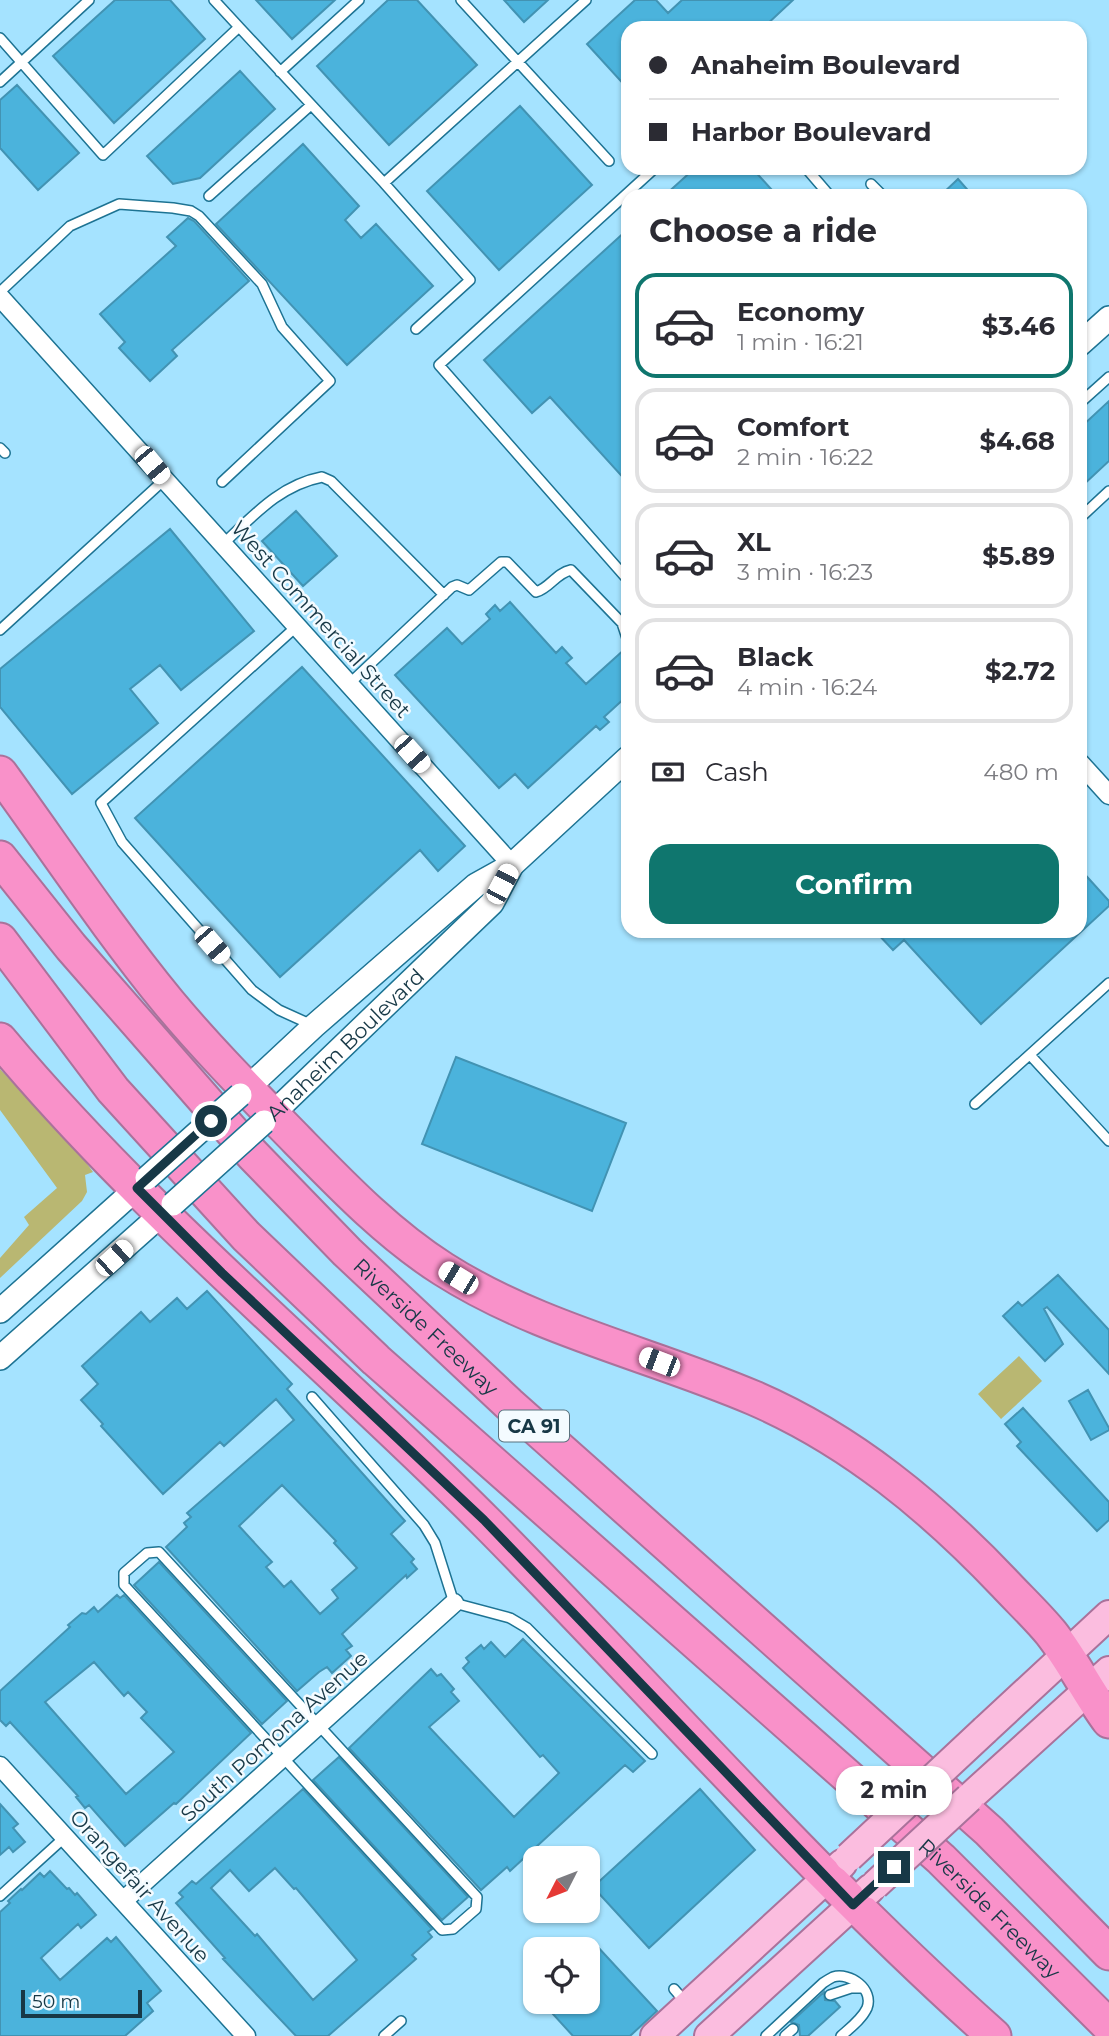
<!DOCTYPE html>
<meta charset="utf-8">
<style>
body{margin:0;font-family:Montserrat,sans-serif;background:#f2f2f3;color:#2b2b33;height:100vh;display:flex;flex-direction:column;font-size:26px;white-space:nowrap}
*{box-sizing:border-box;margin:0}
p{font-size:23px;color:#7c7c81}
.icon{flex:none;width:38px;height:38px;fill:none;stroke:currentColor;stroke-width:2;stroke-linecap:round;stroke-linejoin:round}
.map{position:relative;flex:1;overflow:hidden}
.details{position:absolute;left:621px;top:189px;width:466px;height:749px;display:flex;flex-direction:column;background:#fff;border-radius:21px;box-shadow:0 2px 5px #0004}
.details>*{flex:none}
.top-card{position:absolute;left:621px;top:21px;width:466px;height:154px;border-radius:21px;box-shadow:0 2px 5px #0004;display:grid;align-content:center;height:154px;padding:0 28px;background:#fff}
.needle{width:46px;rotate:228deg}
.controls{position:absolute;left:523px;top:1846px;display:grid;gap:14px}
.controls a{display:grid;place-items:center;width:77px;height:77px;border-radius:14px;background:#fff;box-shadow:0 2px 5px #0004;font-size:35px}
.scale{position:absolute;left:21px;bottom:18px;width:121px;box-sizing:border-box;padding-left:7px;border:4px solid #173846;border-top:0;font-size:19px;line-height:24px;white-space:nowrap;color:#173846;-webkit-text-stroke:5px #f4fbff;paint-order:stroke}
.end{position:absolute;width:32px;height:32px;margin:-16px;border:9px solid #173846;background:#fff;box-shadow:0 0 0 4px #fff}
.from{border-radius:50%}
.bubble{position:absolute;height:49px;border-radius:21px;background:#fff;box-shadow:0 2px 5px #0004;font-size:23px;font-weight:700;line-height:49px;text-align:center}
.car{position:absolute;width:21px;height:42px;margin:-21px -10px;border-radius:9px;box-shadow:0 0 5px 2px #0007;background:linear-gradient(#fff 24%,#345 0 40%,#fff 0 76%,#345 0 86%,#fff 0)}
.top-card b{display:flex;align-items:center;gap:24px;height:66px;font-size:26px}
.top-card b+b{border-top:2px solid #e1e1e2}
.top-card i{width:18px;height:18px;background:#2b2b33}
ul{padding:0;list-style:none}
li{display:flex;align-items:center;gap:21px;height:105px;margin:0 14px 10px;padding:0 14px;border:4px solid #e1e1e2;border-radius:21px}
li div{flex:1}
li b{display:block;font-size:26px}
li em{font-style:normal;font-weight:700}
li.selected{border-color:#0f766e}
li>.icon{width:63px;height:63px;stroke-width:1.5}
h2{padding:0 28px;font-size:32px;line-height:84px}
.pay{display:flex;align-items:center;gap:18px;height:77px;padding:0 28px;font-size:26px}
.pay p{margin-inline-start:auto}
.button{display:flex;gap:14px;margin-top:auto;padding:14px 28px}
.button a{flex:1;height:80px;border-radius:21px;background:#0f766e;color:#fff;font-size:28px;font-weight:700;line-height:80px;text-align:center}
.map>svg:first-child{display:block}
.green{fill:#b9b772}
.building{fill:#4bb3dc;stroke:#4293b3;stroke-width:2;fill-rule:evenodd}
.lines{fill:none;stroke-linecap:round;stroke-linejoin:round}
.service-casing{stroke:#1d7393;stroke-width:12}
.minor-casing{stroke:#1d7393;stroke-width:21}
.tertiary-casing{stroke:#1d7393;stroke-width:26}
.primary-casing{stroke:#aa729b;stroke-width:32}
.motorway-casing{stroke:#aa729b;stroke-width:37}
.service{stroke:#fff;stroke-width:9}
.minor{stroke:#fff;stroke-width:18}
.tertiary{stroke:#fff;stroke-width:23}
.primary{stroke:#fbbddf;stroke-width:28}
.motorway{stroke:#f991c9;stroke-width:33}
.tertiary-bridge-casing{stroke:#1d7393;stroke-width:26;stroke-linecap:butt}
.primary-bridge-casing{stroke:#aa729b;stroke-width:32;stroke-linecap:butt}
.tertiary-bridge{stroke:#fff;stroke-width:23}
.primary-bridge{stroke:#fbbddf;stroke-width:28}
.route{stroke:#173846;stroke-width:9}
.labels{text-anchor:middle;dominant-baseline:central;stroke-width:5;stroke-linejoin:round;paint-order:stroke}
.shield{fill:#f4fbff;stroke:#59727e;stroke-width:2}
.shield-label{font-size:19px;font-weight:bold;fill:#173846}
.street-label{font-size:21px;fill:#173846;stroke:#f4fbff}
</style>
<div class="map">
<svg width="1109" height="2036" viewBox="0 0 1109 2036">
<rect width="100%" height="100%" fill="#a5e3ff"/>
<path class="green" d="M0 1069 83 1158 93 1172 85 1175 87 1192 82 1201 0 1278V1258L29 1225 24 1217 57 1188 0 1110Z
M1019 1356 1042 1381 1001 1419 978 1394Z"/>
<path class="building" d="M115 0H170L205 39 114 123 53 56Z
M256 0H335L292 39Z
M388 0H417L477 65 389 145 317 66Z
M504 0H548L524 22Z
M635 0H656L668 13 682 0H793L763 28H628V89L587 44Z
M240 71 275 109 200 178 173 184 147 156Z
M17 85 79 153 38 190 0 148V100Z
M520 106 592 185 499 270 427 191Z
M303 144 359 206 345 220 361 238 376 224 433 286 347 365 216 224Z
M695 168H752L771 189 763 196H664Z
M958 179 973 196H940Z
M188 218 194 221 249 281 172 350 177 356 150 381 119 348 125 342 100 314 176 246 167 237Z
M628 229V483L550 397 532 413 484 360Z
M1109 401V461L1080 488V428Z
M296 511 337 556 303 586 262 541Z
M170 529 254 631 181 690 160 665 130 689 158 723 72 794 0 707V669Z
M510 602 556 653 562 647 572 658 566 663 586 684 626 648H628V695L604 717 609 722 600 730 596 726 528 788 515 774 499 788 395 675 447 628 462 644 490 619 486 614 495 605 500 611Z
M302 667 465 846 438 871 420 850 280 977 135 818Z
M1080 869 1109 901V906L981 1024 904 940 893 950 875 931H1080Z
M456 1057 626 1123 592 1211 422 1144Z
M1058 1275 1109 1330V1374L1047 1307 1044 1309 1063 1344 1045 1361 1003 1316 1018 1302 1022 1306Z
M207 1291 292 1384 287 1389 405 1521 391 1534 414 1559 411 1562 417 1569 407 1578 406 1575 342 1634 352 1646 346 1650 351 1656 332 1673 327 1667 319 1672 297 1691 166 1547 187 1527 184 1523 191 1517 187 1513 294 1420 276 1399 224 1446 220 1442 163 1494 101 1426 103 1424 81 1400 98 1384 82 1366 141 1312 150 1322 177 1298 187 1309ZM282 1485 336 1541 334 1543 357 1568 332 1590 338 1598 320 1614 291 1581 284 1587 266 1567 272 1562 239 1526Z
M1088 1390 1109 1428V1430L1091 1440 1069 1401Z
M1023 1408 1109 1502V1520L1097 1531 1017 1446 1021 1442 1005 1424Z
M159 1562 287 1701 262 1724 134 1585Z
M117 1595 120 1598 124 1595 251 1733 176 1804 174 1803 125 1846 89 1805 85 1808 76 1797 78 1796 10 1722 6 1726 0 1720V1691L70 1627 68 1625 82 1613 86 1614 94 1607 98 1612ZM94 1662 124 1696 128 1692 147 1712 141 1718 174 1752 126 1794 45 1702Z
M523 1639 645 1761 633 1772 625 1765 510 1871 507 1867 481 1890 349 1748 431 1669 437 1676 441 1674 454 1689 451 1692 459 1701 429 1727 514 1817 559 1773 543 1755 540 1757 463 1668 469 1662 466 1658 481 1645 484 1649 491 1642 505 1657Z
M339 1757 468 1897 442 1920 313 1780Z
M303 1789 432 1929 428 1932 432 1937 412 1955 416 1959 328 2036H296L223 1959 225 1958 176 1903 183 1897 179 1893 192 1881 196 1884ZM275 1868 294 1889 296 1888 357 1960 313 2000 257 1934 255 1936 211 1888 230 1870 249 1891Z
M700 1789 755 1850 649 1948 593 1887Z
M0 1804 18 1824 13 1828 25 1842 13 1852 9 1847 0 1855Z
M50 1871 67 1889 69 1888 75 1895 77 1893 96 1915 81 1928 78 1924 41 1958 60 1980 107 1938 111 1942 116 1937 161 1991 147 2003 153 2011 125 2036H0V1912L10 1903 8 1901 21 1889 22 1890 40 1873 44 1877Z
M596 1945 657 2011 630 2036H573L542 2002H588V1952Z
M824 1992 825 2000 835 2001 840 2007 808 2036H800L799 2025 791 2022Z"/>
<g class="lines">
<g class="service-casing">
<path id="service" d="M461 0 609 161
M239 27 384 183 586 0
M0 38 103 155 239 27 214 0
M280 72 359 0
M0 82 89 0
M806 168 830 196
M384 183 470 280 416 329
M871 184 883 196
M209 196 311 105
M0 292 70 226 119 204 173 208 191 211 199 216 262 284 282 327 330 381 222 482
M1080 403 1109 377
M0 448 5 453
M1080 518 1109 491
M223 544C253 516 280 485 322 477L331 481 444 595
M628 580 439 365 655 168
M297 626 101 803 122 842 252 990 279 1010 312 1025
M0 630 164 480
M349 684 452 587 457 585 469 590 501 562H507L536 592C550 588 556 573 571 570L622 623 628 641
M1030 1055 1109 1141
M975 1104 1109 983
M312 1397 424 1525 435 1543 454 1603 510 1618 527 1628 652 1754
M159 1552 477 1897 476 1909 453 1929 442 1930 124 1585V1573L147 1553Z
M0 1896 65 1837
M674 1989 687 2004
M830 1995 851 1988H863
M384 2036 401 2021
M766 2036 823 1983C826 1981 829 1979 833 1977 850 1972 874 1989 867 2008 862 2019 850 2028 841 2036
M785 2036 793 2029"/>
</g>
<g class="minor-casing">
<path id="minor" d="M0 297 512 865
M1080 763 1109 795
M0 1766 246 2036
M123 1901 454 1603"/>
</g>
<g class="tertiary-casing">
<g id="tertiary">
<path d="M1080 344 1109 318"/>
<path d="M240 1095 314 1026 476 885 512 865 628 758"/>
<path id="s1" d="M264 1122 492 903 512 865"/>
<path d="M0 1311 146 1180"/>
<path d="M0 1358 173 1204"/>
</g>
</g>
<g class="primary-casing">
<path id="primary" d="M985 1730 1109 1615
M969 1798 1109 1671
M655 2036 842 1864
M709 2036 870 1889"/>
</g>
<g class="motorway-casing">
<g id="motorway">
<path d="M0 773C56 850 109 930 169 1003 209 1051 253 1095 297 1140 342 1186 388 1234 443 1269 537 1329 651 1354 754 1398 851 1440 932 1507 1005 1584 1020 1600 1037 1616 1051 1633 1073 1661 1088 1693 1109 1721"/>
<path id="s2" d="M0 858 71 947 162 1051 252 1154 347 1252 509 1404 989 1831 1109 1953"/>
<path id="s3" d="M0 940 113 1090 246 1236 376 1360 941 1859 1109 2026"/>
<path d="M0 1040C147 1216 326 1361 487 1523 656 1694 814 1876 994 2036"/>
</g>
</g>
<use href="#service" class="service"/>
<use href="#minor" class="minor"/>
<use href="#tertiary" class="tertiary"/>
<use href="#primary" class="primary"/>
<use href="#motorway" class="motorway"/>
<g class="tertiary-bridge-casing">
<path id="tertiary-bridge" d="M147 1178 240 1095
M173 1204 264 1122"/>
</g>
<g class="primary-bridge-casing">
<path id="primary-bridge" d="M849 1857 985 1730
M875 1885 969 1798"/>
</g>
<use href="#tertiary-bridge" class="tertiary-bridge"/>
<use href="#primary-bridge" class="primary-bridge"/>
</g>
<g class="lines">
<path class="route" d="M211 1121 137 1188 222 1273 484 1520 853 1905 894 1867"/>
</g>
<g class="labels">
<rect class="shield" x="499" y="1410.5" width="70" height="31" rx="5"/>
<g class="shield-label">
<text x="534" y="1426">CA 91</text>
</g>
<g class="street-label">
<text transform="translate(321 619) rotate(48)">West Commercial Street</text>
<text stroke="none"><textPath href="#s1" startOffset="112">Anaheim Boulevard</textPath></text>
<text stroke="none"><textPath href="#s2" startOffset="634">Riverside Freeway</textPath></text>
<text transform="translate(274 1736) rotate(-42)">South Pomona Avenue</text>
<text transform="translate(140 1886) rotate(48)">Orangefair Avenue</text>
<text stroke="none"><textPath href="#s3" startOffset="1388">Riverside Freeway</textPath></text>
</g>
</g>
</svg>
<div class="controls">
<a><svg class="needle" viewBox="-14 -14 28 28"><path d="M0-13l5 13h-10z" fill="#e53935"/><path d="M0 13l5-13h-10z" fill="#7c7c81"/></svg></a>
<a><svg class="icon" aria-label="locate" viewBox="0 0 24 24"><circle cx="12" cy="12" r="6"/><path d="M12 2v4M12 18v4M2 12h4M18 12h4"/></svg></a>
</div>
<div class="scale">50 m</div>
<i class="end from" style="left:211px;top:1121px"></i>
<i class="end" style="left:894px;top:1867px"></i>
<div class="bubble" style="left:836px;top:1766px;width:116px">2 min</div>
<i class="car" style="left:152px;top:465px;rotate:140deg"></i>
<i class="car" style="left:412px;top:754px;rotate:138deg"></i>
<i class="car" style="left:502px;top:884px;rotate:28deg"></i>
<i class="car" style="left:212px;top:945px;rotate:139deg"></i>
<i class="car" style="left:114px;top:1258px;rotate:48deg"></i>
<i class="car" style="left:458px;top:1278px;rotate:301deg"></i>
<i class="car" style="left:659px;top:1362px;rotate:291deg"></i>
<div class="top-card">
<b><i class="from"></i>Anaheim Boulevard</b>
<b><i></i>Harbor Boulevard</b>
</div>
<section class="details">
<h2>Choose a ride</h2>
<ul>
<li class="selected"><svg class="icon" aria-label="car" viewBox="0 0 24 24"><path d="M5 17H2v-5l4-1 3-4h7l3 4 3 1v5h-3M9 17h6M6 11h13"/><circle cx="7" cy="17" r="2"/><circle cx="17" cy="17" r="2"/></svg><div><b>Economy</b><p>1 min · 16:21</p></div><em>$3.46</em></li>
<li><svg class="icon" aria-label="car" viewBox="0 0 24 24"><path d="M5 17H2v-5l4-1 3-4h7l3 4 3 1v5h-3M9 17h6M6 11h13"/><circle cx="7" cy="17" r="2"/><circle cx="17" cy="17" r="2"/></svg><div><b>Comfort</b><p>2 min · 16:22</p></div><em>$4.68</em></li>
<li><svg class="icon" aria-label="car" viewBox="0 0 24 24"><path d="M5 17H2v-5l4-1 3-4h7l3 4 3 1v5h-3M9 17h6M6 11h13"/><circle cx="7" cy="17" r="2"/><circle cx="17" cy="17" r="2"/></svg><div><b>XL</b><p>3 min · 16:23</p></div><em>$5.89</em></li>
<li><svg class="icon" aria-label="car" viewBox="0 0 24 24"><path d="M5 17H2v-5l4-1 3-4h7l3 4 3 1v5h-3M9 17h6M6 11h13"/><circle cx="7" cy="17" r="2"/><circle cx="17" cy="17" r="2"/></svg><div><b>Black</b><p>4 min · 16:24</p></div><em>$2.72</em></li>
</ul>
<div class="pay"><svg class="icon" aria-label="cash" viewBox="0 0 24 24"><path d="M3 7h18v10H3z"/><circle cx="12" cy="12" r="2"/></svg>Cash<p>480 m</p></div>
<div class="button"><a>Confirm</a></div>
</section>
</div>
